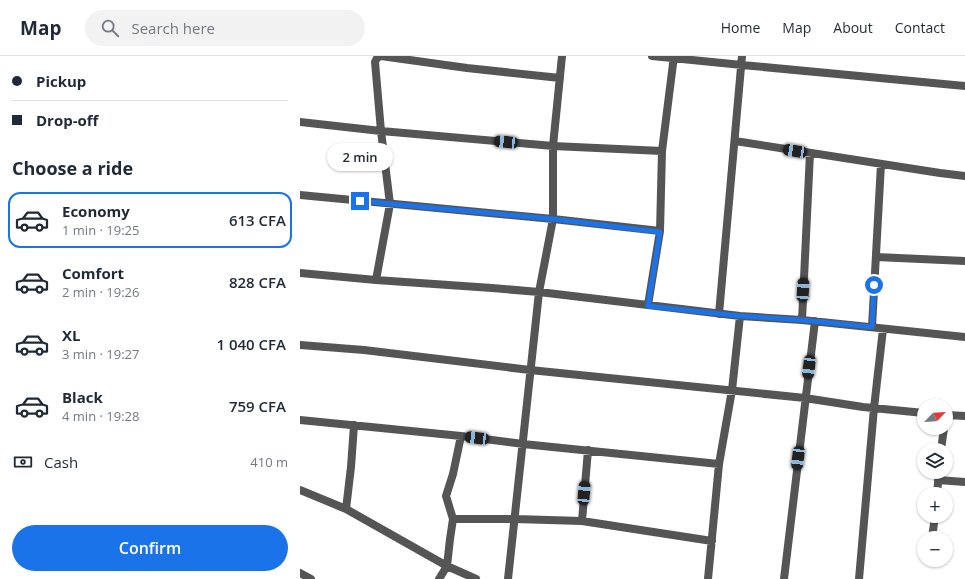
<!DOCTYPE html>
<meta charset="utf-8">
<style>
body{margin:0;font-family:"Open Sans",sans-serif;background:#f2f2f3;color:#1f2937;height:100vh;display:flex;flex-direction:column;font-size:15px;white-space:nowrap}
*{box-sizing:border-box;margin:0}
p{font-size:13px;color:#747a83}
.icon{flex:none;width:22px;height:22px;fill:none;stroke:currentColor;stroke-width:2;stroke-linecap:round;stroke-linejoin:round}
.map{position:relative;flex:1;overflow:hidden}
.drawer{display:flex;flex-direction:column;background:#fff;width:300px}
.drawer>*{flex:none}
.banner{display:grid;align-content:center;height:88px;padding:0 12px;background:#fff}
.needle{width:26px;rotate:65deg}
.controls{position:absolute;left:617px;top:343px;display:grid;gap:8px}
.controls a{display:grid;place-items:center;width:36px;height:36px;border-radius:50%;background:#fff;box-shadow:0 1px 3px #0004;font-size:20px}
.end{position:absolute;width:18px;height:18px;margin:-9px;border:5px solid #1a73e8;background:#fff;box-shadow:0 0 0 2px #fff}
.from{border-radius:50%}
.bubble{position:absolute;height:28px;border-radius:14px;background:#fff;box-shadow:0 1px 3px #0004;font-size:13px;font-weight:600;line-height:28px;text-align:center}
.car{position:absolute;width:12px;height:24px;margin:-12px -6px;border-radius:5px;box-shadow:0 0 3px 1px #0007;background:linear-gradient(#222 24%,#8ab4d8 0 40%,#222 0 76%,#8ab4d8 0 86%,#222 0)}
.banner b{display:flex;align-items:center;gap:14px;height:38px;font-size:15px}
.banner b+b{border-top:1px solid #e0e1e3}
.banner i{width:10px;height:10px;background:#1f2937}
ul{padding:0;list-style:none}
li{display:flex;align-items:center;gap:12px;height:56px;margin:0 8px 6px;padding:0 4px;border:2px solid transparent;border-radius:12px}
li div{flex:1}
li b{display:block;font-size:15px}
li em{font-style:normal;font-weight:600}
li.on{border-color:#1a73e8}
li>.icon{width:36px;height:36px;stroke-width:1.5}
h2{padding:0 12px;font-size:18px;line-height:48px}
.pay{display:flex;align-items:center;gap:10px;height:44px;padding:0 12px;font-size:15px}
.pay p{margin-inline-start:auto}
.primary-button{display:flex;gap:8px;margin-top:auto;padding:8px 12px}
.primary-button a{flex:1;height:46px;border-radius:24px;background:#1a73e8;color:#fff;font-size:16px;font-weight:600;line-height:46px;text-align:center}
header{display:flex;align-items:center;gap:24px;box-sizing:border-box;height:56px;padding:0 20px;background:#fff;border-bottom:1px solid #e0e1e3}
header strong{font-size:19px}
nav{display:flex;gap:22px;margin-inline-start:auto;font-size:14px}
.search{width:280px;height:36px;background:#f2f2f3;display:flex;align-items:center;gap:10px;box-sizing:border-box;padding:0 14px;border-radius:22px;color:#747a83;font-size:15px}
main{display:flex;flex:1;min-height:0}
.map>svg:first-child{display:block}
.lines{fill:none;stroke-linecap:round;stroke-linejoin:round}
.minor{stroke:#555;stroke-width:8}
.route{stroke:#1a73e8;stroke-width:5}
</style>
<header>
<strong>Map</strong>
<div class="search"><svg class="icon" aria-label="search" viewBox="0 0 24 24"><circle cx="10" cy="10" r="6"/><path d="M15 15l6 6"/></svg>Search here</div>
<nav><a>Home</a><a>Map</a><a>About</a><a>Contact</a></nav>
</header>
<main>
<section class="drawer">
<div class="banner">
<b><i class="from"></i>Pickup</b>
<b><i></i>Drop-off</b>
</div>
<h2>Choose a ride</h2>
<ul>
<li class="on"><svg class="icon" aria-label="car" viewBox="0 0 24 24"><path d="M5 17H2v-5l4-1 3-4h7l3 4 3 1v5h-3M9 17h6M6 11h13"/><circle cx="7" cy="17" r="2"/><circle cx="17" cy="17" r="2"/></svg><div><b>Economy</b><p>1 min · 19:25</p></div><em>613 CFA</em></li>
<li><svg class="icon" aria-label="car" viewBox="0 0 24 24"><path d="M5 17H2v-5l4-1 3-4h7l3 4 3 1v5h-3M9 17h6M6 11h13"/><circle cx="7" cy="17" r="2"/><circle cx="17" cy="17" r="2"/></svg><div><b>Comfort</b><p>2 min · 19:26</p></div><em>828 CFA</em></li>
<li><svg class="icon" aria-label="car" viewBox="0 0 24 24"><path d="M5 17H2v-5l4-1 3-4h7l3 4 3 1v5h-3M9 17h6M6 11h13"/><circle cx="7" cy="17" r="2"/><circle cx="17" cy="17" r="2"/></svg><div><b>XL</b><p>3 min · 19:27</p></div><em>1 040 CFA</em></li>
<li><svg class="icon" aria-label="car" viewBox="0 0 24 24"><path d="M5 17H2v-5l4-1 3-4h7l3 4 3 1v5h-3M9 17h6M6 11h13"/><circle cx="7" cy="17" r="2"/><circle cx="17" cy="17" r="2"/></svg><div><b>Black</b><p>4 min · 19:28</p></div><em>759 CFA</em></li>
</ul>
<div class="pay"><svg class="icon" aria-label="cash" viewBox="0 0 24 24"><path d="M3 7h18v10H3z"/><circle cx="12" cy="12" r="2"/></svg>Cash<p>410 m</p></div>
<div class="primary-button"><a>Confirm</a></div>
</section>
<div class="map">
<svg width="665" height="523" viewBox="0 0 665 523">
<rect width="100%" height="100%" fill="#fff"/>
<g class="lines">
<path class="minor" d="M352 0 442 9 665 30
M0 66 81 75 253 90 362 95
M435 85 640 117 665 120
M0 139 253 163 360 175
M576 201 665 205
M0 217 76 224 192 232 239 236 440 260 502 264 665 281
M76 224 90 148 81 75 75 6 77 2 81 0 167 12 260 22
M348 249 360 175 362 95 374 0
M419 258 442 0
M502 264 510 97
M572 271 581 108
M0 289 64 294 230 314 505 342 563 351 624 357
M646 359 665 360
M0 364 81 372 161 380 223 388 419 408
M288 394 282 465 412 485
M641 394 644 372
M638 424 665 426
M0 434 46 453 147 510 176 523
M637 438 639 416
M46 453 51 411 54 369
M153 463H215L282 465
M632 482 635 460
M0 517 11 523
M139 523 147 510 150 483 153 463 146 440 153 418 161 380
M208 523 239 236 253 163V90L262 0
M408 523 419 408 432 334 440 260
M484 523 515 265
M559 523 574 352 583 273"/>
</g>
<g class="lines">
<path class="route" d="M60 145 253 163 360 176 348 250 440 260 502 264 572 271 574 229"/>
</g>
</svg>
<div class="controls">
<a><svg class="needle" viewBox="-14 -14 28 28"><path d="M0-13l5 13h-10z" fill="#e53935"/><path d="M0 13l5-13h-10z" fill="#747a83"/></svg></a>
<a><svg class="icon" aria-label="layers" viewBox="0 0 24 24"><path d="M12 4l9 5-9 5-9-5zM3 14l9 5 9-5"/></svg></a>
<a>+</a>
<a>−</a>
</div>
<i class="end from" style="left:574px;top:229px"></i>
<i class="end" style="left:60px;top:145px"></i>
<div class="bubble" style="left:27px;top:87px;width:66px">2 min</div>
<i class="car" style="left:206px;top:86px;rotate:275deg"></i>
<i class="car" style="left:495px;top:95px;rotate:279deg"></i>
<i class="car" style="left:503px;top:234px;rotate:3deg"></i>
<i class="car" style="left:509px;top:311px;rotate:187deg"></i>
<i class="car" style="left:177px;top:382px;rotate:277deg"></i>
<i class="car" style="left:498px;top:402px;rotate:187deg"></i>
<i class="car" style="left:284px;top:437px;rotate:5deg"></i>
</div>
</main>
